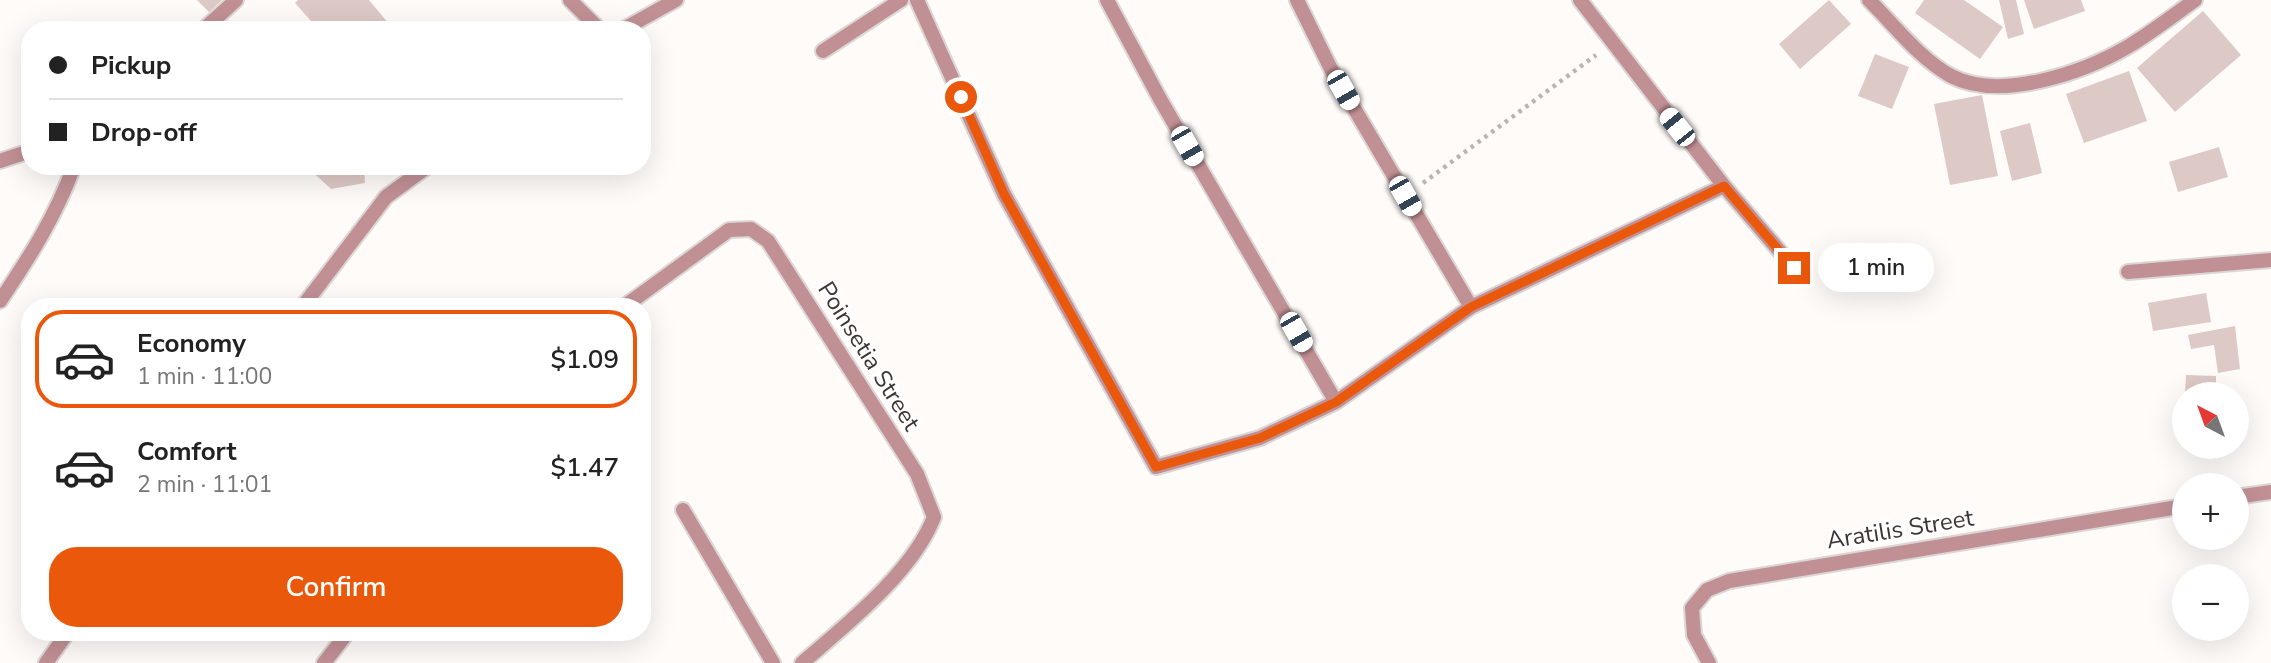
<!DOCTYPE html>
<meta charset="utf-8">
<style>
body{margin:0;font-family:"Nunito Sans",sans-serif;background:#f6f6f6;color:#222;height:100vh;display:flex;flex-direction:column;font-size:26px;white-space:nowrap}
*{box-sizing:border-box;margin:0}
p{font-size:23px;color:#767676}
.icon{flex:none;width:38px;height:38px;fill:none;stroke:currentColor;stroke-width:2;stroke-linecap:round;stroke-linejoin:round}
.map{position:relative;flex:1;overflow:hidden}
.drawer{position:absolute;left:21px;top:298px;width:630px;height:343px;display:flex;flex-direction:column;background:#fff;border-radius:28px;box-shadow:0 7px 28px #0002}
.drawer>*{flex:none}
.banner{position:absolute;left:21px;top:21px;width:630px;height:154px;border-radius:28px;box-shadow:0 7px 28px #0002;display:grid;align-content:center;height:154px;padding:0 28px;background:#fff}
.needle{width:46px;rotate:319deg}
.fabs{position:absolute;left:2172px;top:382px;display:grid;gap:14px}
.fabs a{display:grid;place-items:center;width:77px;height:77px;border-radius:50%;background:#fff;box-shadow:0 7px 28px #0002;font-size:35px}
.end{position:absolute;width:32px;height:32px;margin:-16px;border:9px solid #ea580c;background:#fff;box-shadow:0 0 0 4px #fff}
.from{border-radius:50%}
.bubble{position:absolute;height:49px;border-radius:24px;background:#fff;box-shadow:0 7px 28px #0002;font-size:23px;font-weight:600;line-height:49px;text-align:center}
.car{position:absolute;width:21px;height:42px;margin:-21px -10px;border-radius:9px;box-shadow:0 0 5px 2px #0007;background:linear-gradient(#fff 24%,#345 0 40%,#fff 0 76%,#345 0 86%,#fff 0)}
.banner b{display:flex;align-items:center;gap:24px;height:66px;font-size:26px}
.banner b+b{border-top:2px solid #e0e0e0}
.banner i{width:18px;height:18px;background:#222}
ul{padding:12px 0 0;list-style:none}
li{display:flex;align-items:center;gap:21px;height:98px;margin:0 14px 10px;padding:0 14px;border:4px solid transparent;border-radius:28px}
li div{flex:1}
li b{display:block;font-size:26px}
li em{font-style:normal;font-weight:600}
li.current{border-color:#ea580c}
li>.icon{width:63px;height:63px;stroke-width:1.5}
.cta{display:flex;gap:14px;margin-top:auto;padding:14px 28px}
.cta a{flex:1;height:80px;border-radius:28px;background:#ea580c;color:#fff;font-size:28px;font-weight:600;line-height:80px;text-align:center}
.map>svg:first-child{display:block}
.building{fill:#ddc9c5}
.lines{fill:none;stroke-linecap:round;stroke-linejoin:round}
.minor-casing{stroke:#dcd7d5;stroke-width:18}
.path{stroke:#b9b4b2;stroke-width:4.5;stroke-dasharray:3.5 5;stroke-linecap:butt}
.minor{stroke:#c19095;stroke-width:14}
.route{stroke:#ea580c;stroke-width:9}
.labels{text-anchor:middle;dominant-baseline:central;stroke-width:7;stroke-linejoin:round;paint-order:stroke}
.street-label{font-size:24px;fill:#3d3532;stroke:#fff}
</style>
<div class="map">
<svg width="2271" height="663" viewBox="0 0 2271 663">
<rect width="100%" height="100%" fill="#fffbf9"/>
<path class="building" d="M197 0H222L209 12Z
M298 0H369L394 30H319L295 3Z
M1829 0 1851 24 1800 69 1779 44Z
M1924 0H1964L2003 27 1980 59 1915 13Z
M1999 0H2016L2024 34 2008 39Z
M2024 0H2081L2085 11 2034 29Z
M2203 11 2241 55 2175 112 2137 68Z
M1875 54 1909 67 1892 109 1858 96Z
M2129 71 2147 121 2084 143 2066 94Z
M1982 95 1998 176 1950 185 1934 104Z
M2030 123 2042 173 2012 181 2000 131Z
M2219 147 2228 177 2178 192 2169 162Z
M306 166H364L365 183 331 189Z
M2206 293 2211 322 2153 331 2148 303Z
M2235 326 2240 369 2218 373 2214 345 2191 349 2188 335Z
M2186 375 2216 376V394H2185Z"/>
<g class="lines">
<g class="minor-casing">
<path id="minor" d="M570 0 600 30
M917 0 1004 194 1156 467 1260 438 1336 402 1471 307 1724 186
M1107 0 1160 99 1336 402
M1297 0 1331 69 1471 307
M1580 0 1724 186 1794 268
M1869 0C1894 25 1920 59 1951 76 2001 102 2085 72 2129 46 2152 32 2174 15 2195 0
M203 30 236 0
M622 30 676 0
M823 51 901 0
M0 161 30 151
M2128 272 2271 260
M0 301C29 258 56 216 74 166
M303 306 386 197 428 166
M625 306 729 230 751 229 768 241 917 474 934 517C913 572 847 624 802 663
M2236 497 2271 492
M683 510 773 663
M46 663 68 632
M324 663 348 632
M1709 663 1694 635 1692 608 1707 590 1729 581 2184 506"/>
</g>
<path class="path" d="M1423 183 1596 55"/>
<use href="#minor" class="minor"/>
</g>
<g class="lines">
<path class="route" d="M961 97 1004 194 1156 467 1260 438 1336 402 1471 307 1724 186 1794 268"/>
</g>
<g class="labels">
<g class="street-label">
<text transform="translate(869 356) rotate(58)">Poinsetia Street</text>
<text transform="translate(1900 529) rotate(-9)">Aratilis Street</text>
</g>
</g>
</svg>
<div class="fabs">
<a><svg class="needle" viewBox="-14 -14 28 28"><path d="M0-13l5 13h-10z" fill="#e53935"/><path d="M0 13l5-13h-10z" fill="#767676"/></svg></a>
<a>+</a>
<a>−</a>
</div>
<i class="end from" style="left:961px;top:97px"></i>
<i class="end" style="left:1794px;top:268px"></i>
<div class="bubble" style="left:1818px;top:243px;width:116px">1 min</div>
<i class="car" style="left:1343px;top:90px;rotate:150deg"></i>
<i class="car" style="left:1677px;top:127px;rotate:321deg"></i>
<i class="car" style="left:1187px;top:146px;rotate:150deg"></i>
<i class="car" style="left:1405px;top:196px;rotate:150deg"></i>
<i class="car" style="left:1296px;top:332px;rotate:150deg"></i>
<div class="banner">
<b><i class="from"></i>Pickup</b>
<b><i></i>Drop-off</b>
</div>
<section class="drawer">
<ul>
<li class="current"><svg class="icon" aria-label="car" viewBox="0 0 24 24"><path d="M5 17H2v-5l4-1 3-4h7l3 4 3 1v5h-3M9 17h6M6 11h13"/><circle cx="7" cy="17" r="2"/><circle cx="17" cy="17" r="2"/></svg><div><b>Economy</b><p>1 min · 11:00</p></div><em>$1.09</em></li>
<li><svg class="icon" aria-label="car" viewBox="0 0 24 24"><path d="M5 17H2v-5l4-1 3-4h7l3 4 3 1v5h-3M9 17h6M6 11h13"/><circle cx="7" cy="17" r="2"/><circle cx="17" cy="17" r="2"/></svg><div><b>Comfort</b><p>2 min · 11:01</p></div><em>$1.47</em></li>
</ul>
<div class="cta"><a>Confirm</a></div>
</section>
</div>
